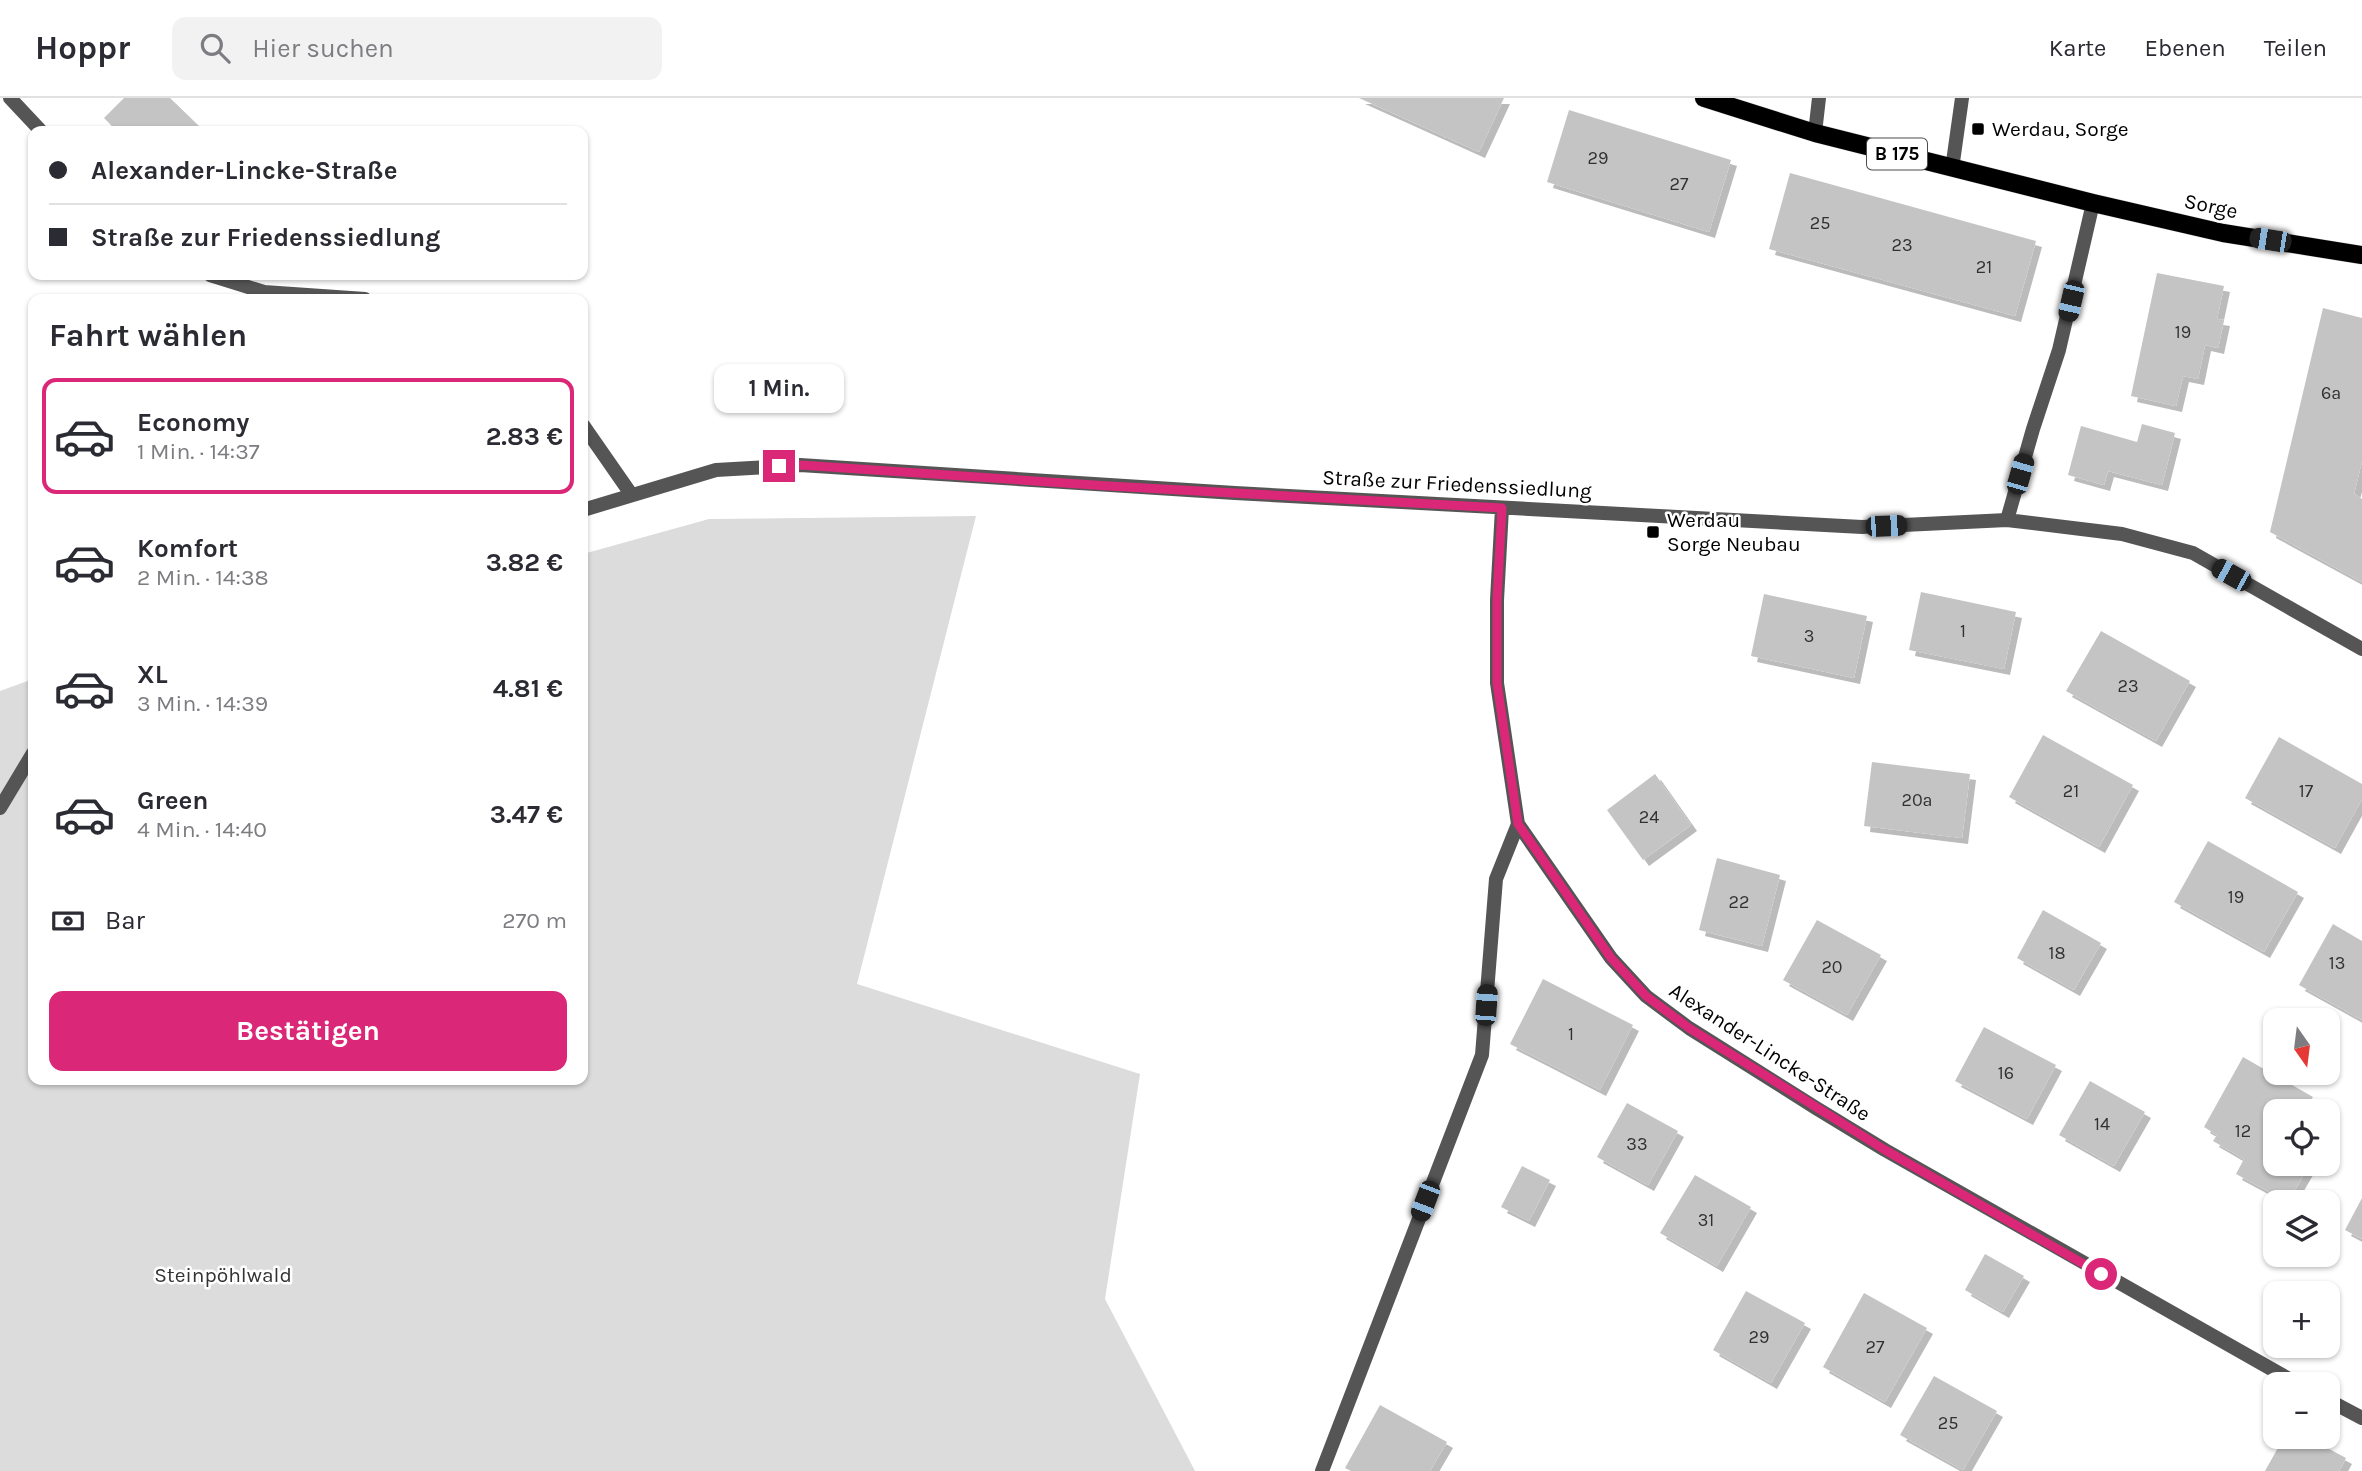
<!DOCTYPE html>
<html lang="de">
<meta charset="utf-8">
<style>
body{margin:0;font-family:Karla,sans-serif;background:#f2f2f3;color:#2b2b33;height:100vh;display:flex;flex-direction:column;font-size:26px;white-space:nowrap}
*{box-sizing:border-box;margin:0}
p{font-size:23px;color:#7c7c81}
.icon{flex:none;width:38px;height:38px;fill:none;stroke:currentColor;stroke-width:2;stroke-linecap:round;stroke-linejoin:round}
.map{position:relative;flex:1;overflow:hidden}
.drawer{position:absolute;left:28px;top:196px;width:560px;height:791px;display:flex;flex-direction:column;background:#fff;border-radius:14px;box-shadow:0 2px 5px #0004}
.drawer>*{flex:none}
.top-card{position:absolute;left:28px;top:28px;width:560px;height:154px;border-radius:14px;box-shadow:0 2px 5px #0004;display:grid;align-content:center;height:154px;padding:0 21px;background:#fff}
.needle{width:46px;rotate:166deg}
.fabs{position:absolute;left:2263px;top:910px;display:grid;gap:14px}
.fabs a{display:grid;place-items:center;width:77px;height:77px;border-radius:14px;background:#fff;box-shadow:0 2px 5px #0004;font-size:35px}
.end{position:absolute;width:32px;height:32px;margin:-16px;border:9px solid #db2777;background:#fff;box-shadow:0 0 0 4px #fff}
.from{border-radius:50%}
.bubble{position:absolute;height:49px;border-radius:14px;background:#fff;box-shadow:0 2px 5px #0004;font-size:23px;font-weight:700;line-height:49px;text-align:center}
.car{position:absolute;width:21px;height:42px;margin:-21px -10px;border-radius:9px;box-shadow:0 0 5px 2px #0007;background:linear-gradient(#222 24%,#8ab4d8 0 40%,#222 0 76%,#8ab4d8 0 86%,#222 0)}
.top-card b{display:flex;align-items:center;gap:24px;height:66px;font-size:26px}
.top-card b+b{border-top:2px solid #e1e1e2}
.top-card i{width:18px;height:18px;background:#2b2b33}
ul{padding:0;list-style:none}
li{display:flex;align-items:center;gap:21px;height:116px;margin:0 14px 10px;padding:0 7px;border:4px solid transparent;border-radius:14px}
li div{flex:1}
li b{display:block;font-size:26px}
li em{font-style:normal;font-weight:700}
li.selected{border-color:#db2777}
li>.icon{width:63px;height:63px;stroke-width:1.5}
h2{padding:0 21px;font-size:32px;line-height:84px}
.pay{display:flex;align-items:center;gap:18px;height:77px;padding:0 21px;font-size:26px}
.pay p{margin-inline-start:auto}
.action{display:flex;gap:14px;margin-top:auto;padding:14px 21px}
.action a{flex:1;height:80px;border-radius:14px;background:#db2777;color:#fff;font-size:28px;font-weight:700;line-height:80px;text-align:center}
header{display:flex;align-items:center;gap:42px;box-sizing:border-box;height:98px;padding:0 35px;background:#fff;border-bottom:2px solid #e1e1e2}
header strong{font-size:33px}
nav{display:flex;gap:38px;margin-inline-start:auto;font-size:24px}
.search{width:490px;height:63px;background:#f2f2f3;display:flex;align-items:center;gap:18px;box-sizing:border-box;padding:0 24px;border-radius:14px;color:#7c7c81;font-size:26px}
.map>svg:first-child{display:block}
.green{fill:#dcdcdc}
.building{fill:#c4c4c4;filter:url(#shadow)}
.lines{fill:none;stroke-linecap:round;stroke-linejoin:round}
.primary-casing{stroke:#dbdbdb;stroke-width:19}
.service{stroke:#555;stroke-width:14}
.minor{stroke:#555;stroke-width:14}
.primary{stroke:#000;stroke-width:18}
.route{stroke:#db2777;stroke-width:9}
.poi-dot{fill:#000;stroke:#fff;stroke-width:2.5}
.labels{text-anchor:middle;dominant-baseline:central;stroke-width:5;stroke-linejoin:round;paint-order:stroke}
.number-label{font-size:18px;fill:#313131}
.shield{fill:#fff;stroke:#4c4c4c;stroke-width:2}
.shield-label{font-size:19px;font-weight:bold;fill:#000}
.poi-label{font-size:21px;fill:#000;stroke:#fff;text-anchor:start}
.street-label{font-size:21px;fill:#000;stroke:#fff}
.park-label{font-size:21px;fill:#333;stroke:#fff}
</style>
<header>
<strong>Hoppr</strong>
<div class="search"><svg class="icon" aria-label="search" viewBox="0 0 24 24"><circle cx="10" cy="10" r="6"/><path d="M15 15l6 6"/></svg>Hier suchen</div>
<nav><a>Karte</a><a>Ebenen</a><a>Teilen</a></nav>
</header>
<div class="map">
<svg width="2362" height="1373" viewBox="0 0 2362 1373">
<defs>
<filter id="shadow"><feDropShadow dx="6" dy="6" stdDeviation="0" flood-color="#0004"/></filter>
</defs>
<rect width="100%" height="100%" fill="#fff"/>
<path class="green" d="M976 418 857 886 1140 976 1105 1201 1195 1373H0V593L33 581V982H583V456L709 421Z"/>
<path class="building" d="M124 0H170L200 29 196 33H117L104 20Z
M1359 0H1504L1479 54Z
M1569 12 1731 62 1709 134 1547 84Z
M1790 75 2036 143 2015 218 1769 151Z
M2157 175 2224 188 2217 221 2224 222 2218 250 2205 247 2198 281 2183 278 2176 308 2131 298Z
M2323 210 2362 220V363L2354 396 2362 401V484L2270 434Z
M2142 326 2175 335 2162 387 2108 373 2104 387 2068 377 2081 328 2137 344Z
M1921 494 2016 514 2004 571 1909 552Z
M1764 496 1867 518 1854 580 1751 558Z
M2101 533 2190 583 2156 643 2066 593Z
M2043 637 2133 687 2099 749 2009 699Z
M2279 639 2362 686V701L2335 750 2245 700Z
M1872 664 1970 676 1962 740 1864 728Z
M1655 676 1691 727 1643 762 1607 712Z
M2208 743 2298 794 2264 854 2174 804Z
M1717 760 1780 777 1762 848 1699 832Z
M2043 812 2101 845 2074 892 2017 860Z
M1817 822 1881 857 1847 917 1783 882Z
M2333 826 2362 843V922L2299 887Z
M1543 881 1633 927 1600 992 1510 946Z
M1984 929 2056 967 2027 1021 1955 983Z
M2243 959 2313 999 2304 1013H2275V1066H2310L2288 1104 2236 1076 2244 1061 2213 1043 2217 1037 2204 1029Z
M2090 983 2145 1014 2114 1068 2059 1037Z
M1627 1005 1678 1033 1648 1087 1597 1059Z
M1522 1068 1550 1082 1529 1123 1501 1109Z
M1695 1077 1751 1109 1717 1168 1660 1135Z
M2362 1100V1141L2345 1132Z
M1985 1156 2024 1178 2003 1214 1965 1192Z
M1746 1193 1805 1225 1771 1285 1713 1252Z
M1864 1195 1927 1230 1885 1304 1823 1269Z
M1934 1278 1997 1313 1963 1372 1900 1337Z
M1380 1307 1447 1344 1430 1373H1351L1345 1370Z
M2284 1339H2307L2346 1360 2339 1373H2265Z"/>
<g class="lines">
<g class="primary-casing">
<path id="primary" d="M1704 0 1815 35 2093 105 2223 135 2362 157"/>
</g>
<path class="service" d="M1815 35 1819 0
M1952 71 1962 0"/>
<path class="minor" d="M10 0 41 33
M210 177 264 194 365 201
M583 327 631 396
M1502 410 1497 502V585L1518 726 1611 860 1646 898 1689 930 1816 1010 1885 1052 2298 1286
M583 412 716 372 800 367 1235 395 1862 429 2007 422 2122 436 2193 455 2362 551
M2007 422 2033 331 2059 252 2093 105
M0 710 33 655
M2328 1302 2362 1320
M1322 1373 1482 957 1496 781 1518 726"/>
<use href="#primary" class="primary"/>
</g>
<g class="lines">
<path class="route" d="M779 368 800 367 1109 388 1502 410 1497 502V585L1518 726 1611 860 1646 898 1689 930 1885 1052 2101 1176"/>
</g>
<g class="poi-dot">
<rect x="1971" y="24" width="14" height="14" rx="3.5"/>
<rect x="1646" y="427" width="14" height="14" rx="3.5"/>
</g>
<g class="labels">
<g class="number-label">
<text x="1598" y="60">29</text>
<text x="1679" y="86">27</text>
<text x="1820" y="125">25</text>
<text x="1902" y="147">23</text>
<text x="1984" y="169">21</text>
<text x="2183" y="234">19</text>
<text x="2331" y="295">6a</text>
<text x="1963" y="533">1</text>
<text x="1809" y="538">3</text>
<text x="2128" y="588">23</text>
<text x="2071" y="693">21</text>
<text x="2306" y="693">17</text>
<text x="1917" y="702">20a</text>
<text x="1649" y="719">24</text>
<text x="2236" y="799">19</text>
<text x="1739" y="804">22</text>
<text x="2057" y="855">18</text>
<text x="2337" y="865">13</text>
<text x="1832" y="869">20</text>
<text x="1571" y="936">1</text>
<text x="2006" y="975">16</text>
<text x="2102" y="1026">14</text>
<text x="2243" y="1033">12</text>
<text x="1637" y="1046">33</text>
<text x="1706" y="1122">31</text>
<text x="1759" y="1239">29</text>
<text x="1875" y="1249">27</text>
<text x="1948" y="1325">25</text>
</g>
<rect class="shield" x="1867" y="40.5" width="60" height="31" rx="5"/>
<g class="shield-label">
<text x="1897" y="56">B 175</text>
</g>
<g class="poi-label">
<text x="1992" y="31">Werdau, Sorge</text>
<text x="1667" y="422">Werdau<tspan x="1667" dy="24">Sorge Neubau</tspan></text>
</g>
<g class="street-label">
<text transform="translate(2211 108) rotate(12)">Sorge</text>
<text transform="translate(1457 386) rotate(3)">Straße zur Friedenssiedlung</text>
<text transform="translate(1770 954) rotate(33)">Alexander-Lincke-Straße</text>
</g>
<g class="park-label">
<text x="223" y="1177">Steinpöhlwald</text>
</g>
</g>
</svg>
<div class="fabs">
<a><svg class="needle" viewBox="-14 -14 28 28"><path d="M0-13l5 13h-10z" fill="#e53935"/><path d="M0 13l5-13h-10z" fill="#7c7c81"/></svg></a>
<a><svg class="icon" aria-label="locate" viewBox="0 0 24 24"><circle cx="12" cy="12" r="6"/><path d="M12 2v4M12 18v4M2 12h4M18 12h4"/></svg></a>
<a><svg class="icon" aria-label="layers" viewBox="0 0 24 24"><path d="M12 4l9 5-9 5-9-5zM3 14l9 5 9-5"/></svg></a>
<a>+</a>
<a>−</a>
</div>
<i class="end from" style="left:2101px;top:1176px"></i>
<i class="end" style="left:779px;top:368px"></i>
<div class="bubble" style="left:714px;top:266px;width:130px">1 Min.</div>
<i class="car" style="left:2270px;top:142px;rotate:279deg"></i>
<i class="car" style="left:2071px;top:203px;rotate:193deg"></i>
<i class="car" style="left:2020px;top:376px;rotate:16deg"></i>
<i class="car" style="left:1886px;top:428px;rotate:88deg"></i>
<i class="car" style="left:2231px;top:477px;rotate:299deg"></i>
<i class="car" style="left:1486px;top:907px;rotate:4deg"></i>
<i class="car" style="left:1425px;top:1103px;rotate:201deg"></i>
<div class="top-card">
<b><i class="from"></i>Alexander-Lincke-Straße</b>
<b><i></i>Straße zur Friedenssiedlung</b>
</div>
<section class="drawer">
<h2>Fahrt wählen</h2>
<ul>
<li class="selected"><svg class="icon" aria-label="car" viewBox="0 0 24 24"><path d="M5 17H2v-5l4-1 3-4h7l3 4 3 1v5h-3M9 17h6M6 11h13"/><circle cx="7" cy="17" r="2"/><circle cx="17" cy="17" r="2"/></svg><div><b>Economy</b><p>1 Min. · 14:37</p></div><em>2.83 €</em></li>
<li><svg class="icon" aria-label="car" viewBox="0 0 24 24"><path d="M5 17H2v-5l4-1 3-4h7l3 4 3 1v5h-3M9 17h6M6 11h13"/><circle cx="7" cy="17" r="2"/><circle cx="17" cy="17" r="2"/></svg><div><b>Komfort</b><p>2 Min. · 14:38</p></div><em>3.82 €</em></li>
<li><svg class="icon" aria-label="car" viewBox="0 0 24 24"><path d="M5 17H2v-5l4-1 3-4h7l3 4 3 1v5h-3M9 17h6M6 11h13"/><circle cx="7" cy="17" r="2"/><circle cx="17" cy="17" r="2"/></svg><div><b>XL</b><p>3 Min. · 14:39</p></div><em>4.81 €</em></li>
<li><svg class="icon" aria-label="car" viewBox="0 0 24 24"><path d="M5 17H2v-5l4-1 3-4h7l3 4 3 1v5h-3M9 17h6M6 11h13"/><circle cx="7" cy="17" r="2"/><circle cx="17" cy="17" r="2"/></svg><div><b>Green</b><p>4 Min. · 14:40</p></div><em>3.47 €</em></li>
</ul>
<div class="pay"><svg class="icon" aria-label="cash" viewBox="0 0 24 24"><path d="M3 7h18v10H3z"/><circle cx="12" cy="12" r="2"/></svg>Bar<p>270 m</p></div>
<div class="action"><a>Bestätigen</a></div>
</section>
</div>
